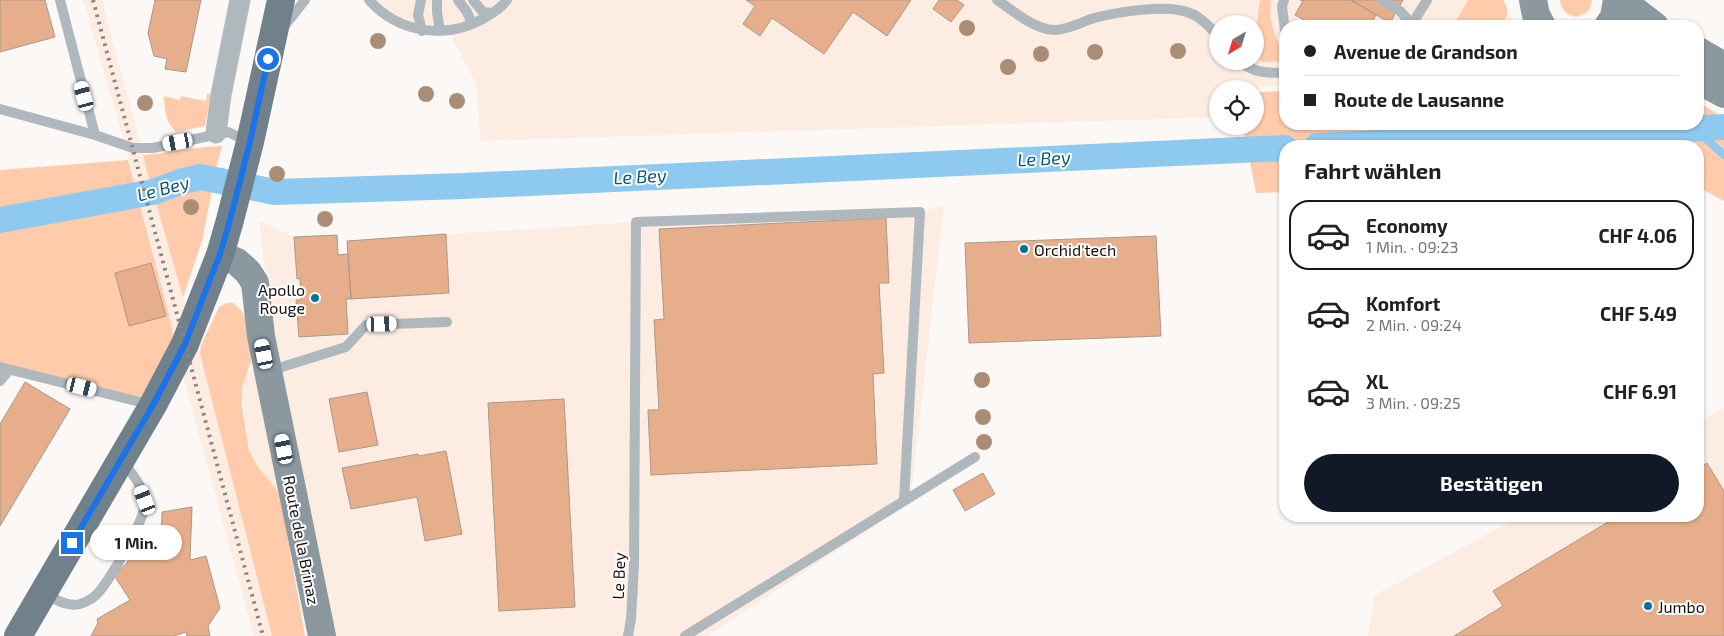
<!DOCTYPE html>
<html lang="de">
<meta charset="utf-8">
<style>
body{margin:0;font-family:"Exo 2",sans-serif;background:#f6f6f6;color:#202124;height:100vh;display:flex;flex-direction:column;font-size:19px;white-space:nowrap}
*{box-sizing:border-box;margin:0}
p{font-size:16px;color:#757577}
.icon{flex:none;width:28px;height:28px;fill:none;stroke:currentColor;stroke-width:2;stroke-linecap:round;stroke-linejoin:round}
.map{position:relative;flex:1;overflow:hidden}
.panel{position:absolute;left:1279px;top:140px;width:425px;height:382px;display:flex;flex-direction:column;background:#fff;border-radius:20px;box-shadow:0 1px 4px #0004}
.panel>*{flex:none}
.banner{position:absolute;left:1279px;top:20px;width:425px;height:110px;border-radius:20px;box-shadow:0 1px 4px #0004;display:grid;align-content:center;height:110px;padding:0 25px;background:#fff}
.needle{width:32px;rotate:218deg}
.buttons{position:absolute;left:1209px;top:15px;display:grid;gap:10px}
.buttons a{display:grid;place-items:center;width:55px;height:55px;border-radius:50%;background:#fff;box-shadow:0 1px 4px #0004;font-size:25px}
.end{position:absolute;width:22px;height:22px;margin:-11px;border:6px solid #1a73e8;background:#fff;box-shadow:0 0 0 2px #fff}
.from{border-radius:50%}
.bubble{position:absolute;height:35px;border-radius:18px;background:#fff;box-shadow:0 1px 4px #0004;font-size:16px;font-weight:700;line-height:35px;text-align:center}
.car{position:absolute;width:15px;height:30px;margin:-15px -8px;border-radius:6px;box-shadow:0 0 4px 1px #0007;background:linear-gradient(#fff 24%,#345 0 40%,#fff 0 76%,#345 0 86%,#fff 0)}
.banner b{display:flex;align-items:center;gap:18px;height:48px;font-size:19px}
.banner b+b{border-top:1px solid #e0e0e0}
.banner i{width:12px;height:12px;background:#202124}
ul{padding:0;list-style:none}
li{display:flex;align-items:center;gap:15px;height:70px;margin:0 10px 8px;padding:0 15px;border:2px solid transparent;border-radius:20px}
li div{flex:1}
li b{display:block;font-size:19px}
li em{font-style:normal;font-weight:700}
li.on{border-color:#111827}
li>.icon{width:45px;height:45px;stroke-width:1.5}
h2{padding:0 25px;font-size:22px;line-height:60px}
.cta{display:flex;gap:10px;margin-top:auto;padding:10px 25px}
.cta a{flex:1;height:58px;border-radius:30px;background:#111827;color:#fff;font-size:20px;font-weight:700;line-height:58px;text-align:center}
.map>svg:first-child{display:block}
.built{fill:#fdece2;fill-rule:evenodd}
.green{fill:#ffcbab}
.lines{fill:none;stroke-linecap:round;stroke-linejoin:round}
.stream{stroke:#8ecaf0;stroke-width:8}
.canal{stroke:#8ecaf0;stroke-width:26}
.building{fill:#e6ae8a;stroke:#aa988c}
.lane{stroke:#afb8bd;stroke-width:10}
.street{stroke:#afb8bd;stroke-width:21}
.secondary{stroke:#8b98a0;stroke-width:28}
.primary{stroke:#71818b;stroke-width:28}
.rail{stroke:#8c8683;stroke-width:4;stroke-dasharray:2.5 5;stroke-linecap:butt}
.tree{fill:#ab8d75}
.route{stroke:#1a73e8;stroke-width:6}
.poi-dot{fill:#0a6f9c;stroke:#fff;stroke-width:2}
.labels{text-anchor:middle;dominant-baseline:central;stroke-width:4;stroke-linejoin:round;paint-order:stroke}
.poi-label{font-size:16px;fill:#18110d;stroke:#fff;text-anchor:start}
.street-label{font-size:16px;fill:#18110d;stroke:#fff}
.water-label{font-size:18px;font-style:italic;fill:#0a577a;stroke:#fff}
</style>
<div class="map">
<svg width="1724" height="636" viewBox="0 0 1724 636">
<rect width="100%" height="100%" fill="#fcf8f6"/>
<path class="built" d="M83 0H102L153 192 200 355 272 636H254L178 358 169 315 121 130Z
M369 0H1498L1517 26H1285V85L1259 87 1255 91V89H1218L1217 117 481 141 476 84 449 31H422ZM1218 24H1255V61H1218Z
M944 205 910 503 707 636H322L296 508 274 488 260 470 251 452 242 396 244 379 275 347 259 222 264 223 294 237 337 235 339 255 348 254 347 241 636 222 920 212Z
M1724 408V636H1368L1375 595 1521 516H1698V422Z"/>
<path class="green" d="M1260 0H1271L1270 16 1274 32 1285 61 1262 62 1255 55V35Z
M1468 0H1503C1510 9 1507 16 1502 25L1453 26Z
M1560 0H1592L1590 9 1586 13 1576 17C1567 15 1561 10 1560 0Z
M1285 91V124H1698V102L1724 118V201L1698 187V146H1285V192L1256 193 1243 126H1255V96L1259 92Z
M207 94H211L205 126 176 132C165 121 165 111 164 96L180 100 181 96 206 101Z
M222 146 214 175C189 171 174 177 150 184L143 155C170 153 195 147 222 146Z
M128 160 169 315 178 358 153 405 0 367V170Z
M196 182 213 185 202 241 183 297 154 196Z
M227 303H233L241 310 246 319 254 352 242 388V406L249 450 258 467 280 494 305 636H272L200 354 201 345 219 307Z"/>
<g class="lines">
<path class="stream" d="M1695 129 1724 155"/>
<path class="canal" d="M1317 146 1724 127
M0 220 153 192 183 181 201 177 275 192 463 186 1285 148"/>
</g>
<path class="building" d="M0 0H45L55 37 0 52Z
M155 0H201L186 72 165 69 167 59 154 56 148 33Z
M746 0H911L887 36 853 12 824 54 772 18 760 36 743 24 755 6Z
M939 0H957L964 5 951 22 933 9Z
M1300 0H1351L1376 15 1370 26H1344L1341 25 1340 26H1315L1295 15 1303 1Z
M1351 0H1403L1390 23Z
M886 218 889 283H879L884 373 873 374 877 464 651 475 648 410H659L654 320 664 319 659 229Z
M446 234 449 293 351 299 347 241Z
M337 235 338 255 348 254 351 299H346L348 334 299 337 296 300H301L300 278 297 279 294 237Z
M1156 236 1161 336 969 343 965 243Z
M151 263 166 316 129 326 115 273Z
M25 382 70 409 0 526V424Z
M367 392 378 445 339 452 329 399Z
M564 399 575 607 499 611 488 403Z
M446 451 462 534 425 541 417 497 351 509 342 468 418 454 419 456Z
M1707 463 1724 491V636H1454L1503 606 1493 591 1618 516H1698V469Z
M983 473 995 494 965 511 953 490Z
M192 507 190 560 206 556 220 608 208 626 210 636H187L186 632 174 636H91L98 623 97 619 130 600 114 575 127 563 135 542 161 550 162 512Z"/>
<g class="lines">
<path class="lane" d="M60 0 95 135
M369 0C399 34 448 40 486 17 495 12 501 8 507 0
M421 0 418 15 422 31
M437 0V12L440 31
M458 0 467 12 472 24
M473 0 483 12 492 13
M997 0C1014 11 1033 29 1054 30 1067 30 1082 22 1094 18 1118 12 1170 3 1192 14 1202 18 1211 28 1218 36
M1284 0 1282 6 1285 31
M1382 0 1400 11 1412 24
M1414 26 1412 24 1427 0
M283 28 305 0
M1239 61C1254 73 1266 73 1285 73
M0 109 95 135 133 148H153L228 132 249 142
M0 367 152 405
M269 371 346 347 366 325 447 322
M0 381 9 370
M904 501 975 457
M43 594C55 599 67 607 80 604 86 602 92 599 96 595 108 584 148 515 145 501 143 486 131 473 123 461
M628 636 631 619 634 566 636 222 920 212 904 501 685 636"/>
<path class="street" d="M216 133 221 95 240 0"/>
<path class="secondary" d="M1533 0 1536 15 1542 26
M1621 0 1655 26
M1608 26 1614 17 1617 0
M1698 51 1724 66
M1698 80 1724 94
M220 255 237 262 248 272 255 283 261 336 268 371 322 636"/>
<path class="primary" d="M18 636 153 405 185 344 220 255 230 220 250 142 281 0"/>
<path class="rail" d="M93 0 263 636"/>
</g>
<g class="tree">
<circle cx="967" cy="28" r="8"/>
<circle cx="378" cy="41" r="8"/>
<circle cx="1178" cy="51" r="8"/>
<circle cx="1095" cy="52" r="8"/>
<circle cx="1041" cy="54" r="8"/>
<circle cx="1008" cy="67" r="8"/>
<circle cx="426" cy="94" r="8"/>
<circle cx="457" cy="101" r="8"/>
<circle cx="145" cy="103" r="8"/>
<circle cx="277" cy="174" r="8"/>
<circle cx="191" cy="207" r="8"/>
<circle cx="325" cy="219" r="8"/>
<circle cx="982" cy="380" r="8"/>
<circle cx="983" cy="417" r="8"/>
<circle cx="984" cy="442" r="8"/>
</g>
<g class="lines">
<path class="route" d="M72 543 153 405 185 344 220 254 230 220 250 142 268 59"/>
</g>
<g class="poi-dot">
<circle cx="1024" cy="249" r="5"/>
<circle cx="315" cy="298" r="5"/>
<circle cx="1648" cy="606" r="5"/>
</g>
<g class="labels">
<g class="poi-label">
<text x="1034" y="249">Orchid'tech</text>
<text x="305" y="289" text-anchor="end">Apollo<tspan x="305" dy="18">Rouge</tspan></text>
<text x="1658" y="606">Jumbo</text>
</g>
<g class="street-label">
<text transform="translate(302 540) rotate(79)">Route de la Brinaz</text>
<text transform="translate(618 576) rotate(-88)">Le Bey</text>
</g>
<g class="water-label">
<text transform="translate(1044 158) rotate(-3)">Le Bey</text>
<text transform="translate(640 176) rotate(-3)">Le Bey</text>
<text transform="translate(163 188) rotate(-15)">Le Bey</text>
</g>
</g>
</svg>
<div class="buttons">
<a><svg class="needle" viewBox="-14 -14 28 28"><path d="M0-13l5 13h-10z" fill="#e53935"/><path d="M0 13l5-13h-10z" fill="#757577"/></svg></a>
<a><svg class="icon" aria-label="locate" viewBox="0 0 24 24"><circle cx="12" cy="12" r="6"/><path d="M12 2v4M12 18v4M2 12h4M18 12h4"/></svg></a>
</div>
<i class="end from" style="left:268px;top:59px"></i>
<i class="end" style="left:72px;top:543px"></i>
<div class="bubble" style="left:90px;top:525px;width:92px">1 Min.</div>
<i class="car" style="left:84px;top:96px;rotate:345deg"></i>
<i class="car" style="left:178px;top:142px;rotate:260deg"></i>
<i class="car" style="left:382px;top:324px;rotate:88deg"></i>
<i class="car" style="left:264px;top:354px;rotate:349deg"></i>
<i class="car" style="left:82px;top:387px;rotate:104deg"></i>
<i class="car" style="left:284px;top:449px;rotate:349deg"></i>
<i class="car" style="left:145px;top:500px;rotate:339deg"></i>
<div class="banner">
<b><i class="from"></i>Avenue de Grandson</b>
<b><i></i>Route de Lausanne</b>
</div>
<section class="panel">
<h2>Fahrt wählen</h2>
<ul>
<li class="on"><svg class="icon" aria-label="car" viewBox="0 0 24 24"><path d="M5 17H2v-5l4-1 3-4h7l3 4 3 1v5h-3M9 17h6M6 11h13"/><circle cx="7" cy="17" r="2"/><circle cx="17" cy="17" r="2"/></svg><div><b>Economy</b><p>1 Min. · 09:23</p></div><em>CHF 4.06</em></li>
<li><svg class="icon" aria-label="car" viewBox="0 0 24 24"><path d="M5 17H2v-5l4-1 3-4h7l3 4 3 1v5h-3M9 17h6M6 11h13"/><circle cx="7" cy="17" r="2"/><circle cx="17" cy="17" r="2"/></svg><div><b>Komfort</b><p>2 Min. · 09:24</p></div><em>CHF 5.49</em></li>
<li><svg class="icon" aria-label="car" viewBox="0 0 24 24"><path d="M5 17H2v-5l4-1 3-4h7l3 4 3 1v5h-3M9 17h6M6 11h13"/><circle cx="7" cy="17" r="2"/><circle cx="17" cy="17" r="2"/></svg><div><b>XL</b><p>3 Min. · 09:25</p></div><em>CHF 6.91</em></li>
</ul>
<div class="cta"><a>Bestätigen</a></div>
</section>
</div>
